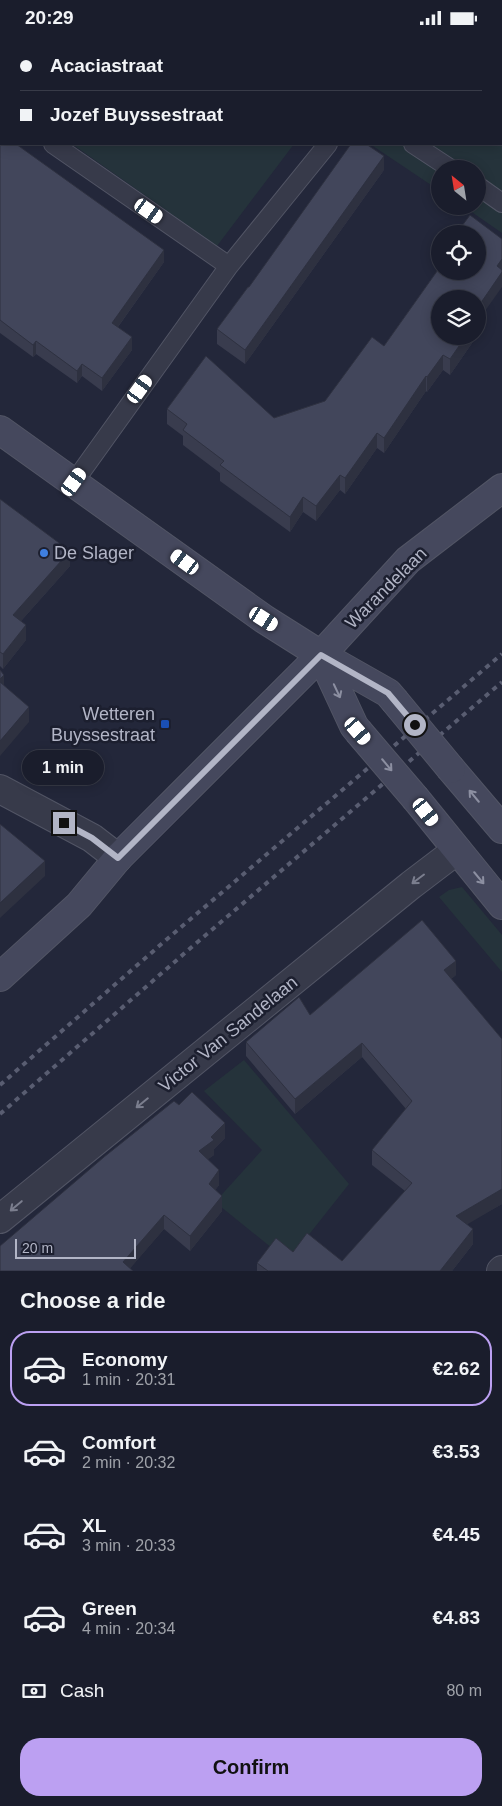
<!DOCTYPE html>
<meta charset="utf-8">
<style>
body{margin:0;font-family:Helvetica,sans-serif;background:#232634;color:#f1f3f6;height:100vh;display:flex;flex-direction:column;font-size:19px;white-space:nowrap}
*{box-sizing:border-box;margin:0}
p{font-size:16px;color:#9fa2a9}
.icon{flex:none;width:28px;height:28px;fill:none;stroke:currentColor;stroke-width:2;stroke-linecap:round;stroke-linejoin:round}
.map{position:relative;height:1236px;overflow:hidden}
.sheet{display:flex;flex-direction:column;background:#1a1d2c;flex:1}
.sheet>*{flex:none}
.hud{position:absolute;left:0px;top:0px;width:502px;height:110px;box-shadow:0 2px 12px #0003,0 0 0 1px #383b48;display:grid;align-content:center;height:110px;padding:0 20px;background:#1a1d2c}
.needle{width:32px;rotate:330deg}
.controls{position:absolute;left:431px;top:125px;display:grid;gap:10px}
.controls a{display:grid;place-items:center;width:55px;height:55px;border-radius:50%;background:#1a1d2c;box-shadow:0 2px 12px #0003,0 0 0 1px #383b48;font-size:25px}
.scale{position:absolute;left:15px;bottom:12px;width:121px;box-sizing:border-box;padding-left:5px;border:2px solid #b2b5c6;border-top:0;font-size:14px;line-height:18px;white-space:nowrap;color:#b2b5c6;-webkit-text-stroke:4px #1c1f2f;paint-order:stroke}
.end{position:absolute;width:22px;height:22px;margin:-11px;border:6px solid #b2b5c6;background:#111;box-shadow:0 0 0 2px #111}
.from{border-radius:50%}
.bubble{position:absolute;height:35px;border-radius:18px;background:#1a1d2c;box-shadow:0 2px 12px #0003,0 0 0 1px #383b48;font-size:16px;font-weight:600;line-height:35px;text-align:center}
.car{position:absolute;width:15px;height:30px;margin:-15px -8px;border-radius:6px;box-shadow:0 0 4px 1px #0007;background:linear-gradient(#fff 24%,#345 0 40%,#fff 0 76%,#345 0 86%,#fff 0)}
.hud b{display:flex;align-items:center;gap:18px;height:48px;font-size:19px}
.hud b+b{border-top:1px solid #383b48}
.hud i{width:12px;height:12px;background:#f1f3f6}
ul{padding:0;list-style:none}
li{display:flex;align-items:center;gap:15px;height:75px;margin:0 10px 8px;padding:0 10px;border:2px solid transparent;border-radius:20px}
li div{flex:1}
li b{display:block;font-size:19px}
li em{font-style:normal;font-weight:600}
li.selected{border-color:#bca0f2}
li>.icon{width:45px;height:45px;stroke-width:1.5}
h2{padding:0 20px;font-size:22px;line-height:60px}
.pay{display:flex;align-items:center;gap:12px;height:55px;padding:0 20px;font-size:19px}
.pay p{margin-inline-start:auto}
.button{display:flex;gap:10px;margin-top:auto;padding:10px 20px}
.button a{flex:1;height:58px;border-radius:20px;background:#bca0f2;color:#111;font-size:20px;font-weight:600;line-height:58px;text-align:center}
.status{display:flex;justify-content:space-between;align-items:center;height:35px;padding:0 25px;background:#1a1d2c;direction:ltr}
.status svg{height:14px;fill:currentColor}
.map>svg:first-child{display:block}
.green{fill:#25333b}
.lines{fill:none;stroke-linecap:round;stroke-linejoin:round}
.lane-casing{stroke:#525565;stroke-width:20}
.street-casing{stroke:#525565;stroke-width:30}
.secondary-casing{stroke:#525565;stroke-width:30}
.path{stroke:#435058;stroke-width:3;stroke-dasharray:4 4;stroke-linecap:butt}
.lane{stroke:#373a4a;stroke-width:18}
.street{stroke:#373a4a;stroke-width:28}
.secondary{stroke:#45485d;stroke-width:28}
.rail{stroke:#595d71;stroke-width:4;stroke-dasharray:5 5;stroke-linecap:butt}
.secondary-bridge-casing{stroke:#525565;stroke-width:30;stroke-linecap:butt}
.secondary-bridge{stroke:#45485d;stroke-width:28}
.wall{fill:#393c4e}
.shaded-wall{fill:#2e3140}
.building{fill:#42465b;stroke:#2e3140}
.oneway{stroke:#8c8fa1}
.oneway2{stroke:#7b7e8e}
.route{stroke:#b2b5c6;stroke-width:6}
.shop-dot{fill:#3f7fe0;stroke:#1c1f2f;stroke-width:2}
.transit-dot{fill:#1a4fb4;stroke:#1c1f2f;stroke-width:2}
.labels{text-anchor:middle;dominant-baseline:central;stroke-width:5;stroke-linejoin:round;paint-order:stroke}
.poi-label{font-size:18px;fill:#b2b5c6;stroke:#1c1f2f;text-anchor:start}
.street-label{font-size:18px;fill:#b2b5c6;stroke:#1c1f2f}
</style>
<div class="status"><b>20:29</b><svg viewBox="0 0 49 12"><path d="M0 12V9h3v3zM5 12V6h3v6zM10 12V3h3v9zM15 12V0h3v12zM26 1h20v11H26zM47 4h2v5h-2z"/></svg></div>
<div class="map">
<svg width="502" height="1236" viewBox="0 0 502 1236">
<rect width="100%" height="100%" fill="#23273a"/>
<path class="green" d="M11 0H435L436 1H11Z
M501 49 502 50V198L463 171H478V134H440V156L370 109H501Z
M72 109H294L217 211Z
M462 852 502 900V937L439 862 449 855Z
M244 1025 349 1149 288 1226 215 1167 262 1115 204 1056Z"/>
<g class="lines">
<g class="lane-casing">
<path id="lane" d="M0 72 1 73
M53 109 229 231
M413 109 451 134
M478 151 502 168
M74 447 229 231 328 109"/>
</g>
<g class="street-casing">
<path id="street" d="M0 754 92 803 118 823
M0 1184 411 850 457 815
M501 1236 502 1235"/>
</g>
<g class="secondary-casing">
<path id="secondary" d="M0 395 264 584 321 620 388 658 394 665
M321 620 354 691 358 696
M451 734 502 794
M416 764 502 870
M0 942 79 870 118 823 321 620 408 525 502 453"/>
</g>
<path class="path" d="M359 1V0"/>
<use href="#lane" class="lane"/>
<use href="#street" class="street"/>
<use href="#secondary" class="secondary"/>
<path class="rail" d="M0 1050 166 905 502 619
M0 1079 186 917 502 647"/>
<g class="secondary-bridge-casing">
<path id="secondary-bridge" d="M394 665 451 734
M358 696 416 764"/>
</g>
<use href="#secondary-bridge" class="secondary-bridge"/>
</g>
<path class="wall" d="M0 98 164 227 118 292 132 315 102 356 82 341 77 348 36 319 33 322 0 298Z
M384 135 245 329 217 309V294L249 252Z
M440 221V236L480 283V297L440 301H477L450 340 443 335 427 357 426 356 384 418 377 413 345 459 340 455 316 486 303 477 290 497 220 446V438L183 410V401L167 389V374L274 383 325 366 384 311 440 232Z
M0 464 70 531 21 586 26 605 3 634 0 631Z
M456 940 451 944 502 1004V1169L466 1189 473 1209 452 1236H257V1228L293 1217 342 1226 405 1156 372 1130V1115L406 1074 362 1022 295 1079 246 1021V1007L310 980Z
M179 1070 225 1103 214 1114V1120L208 1124 219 1150 215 1155 222 1176 190 1216 164 1194 130 1233 0 1236Z"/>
<path class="shaded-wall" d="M384 121V135L245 329V315Z
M164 215V227L112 300V288Z
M502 224V252L480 283V297L478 300V272L497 231Z
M466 301H477L450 340V324Z
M132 302V315L102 356V343Z
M36 306V319L33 322V310Z
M443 320V335L427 357V342Z
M82 329V341L77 348V336Z
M426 341V356L384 418V403Z
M377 398V413L345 459V443Z
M340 440V455L316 486V471Z
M303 462V477L290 497V482Z
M70 516V531L13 595V580Z
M26 590V605L3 634V619Z
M4 640V654L0 659V644Z
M29 672V687L0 721V706Z
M45 826V841L0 883V868Z
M456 926V940L444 950V935Z
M362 1008V1022L295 1079V1064Z
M225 1088V1103L214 1114V1120L199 1131V1116L211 1102Z
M219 1135V1150L209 1164V1149Z
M502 1154V1169L456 1196V1181Z
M222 1161V1176L190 1216V1201Z
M164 1180V1194L128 1236 123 1227Z
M473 1194V1209L452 1236H440Z"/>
<path class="building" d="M0 98H1V109H16L164 215 112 288 132 302 102 343 82 329 77 336 36 306 33 310 0 285Z
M351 109H366L384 121 245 315 217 294 248 252H249Z
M470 180 502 204V224L497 231 502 235V237L478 272V264H440V301H466L450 324 443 320 427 342 426 341 384 403 377 398 345 443 340 440 316 471 303 462 290 482 220 430 224 426 183 395 187 389 167 374 206 321 274 383 325 366 372 302 384 311 440 232V236H478V199H456Z
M0 464 70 516 13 580 26 590 3 619 0 617Z
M0 635 4 640 0 644Z
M0 647 29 672 0 706Z
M0 789 45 826 0 868Z
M422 885 456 926 444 935 502 1004V1154L456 1181 473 1194 440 1236H268L257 1228 276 1203 293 1217 307 1198 342 1226 412 1148 372 1115 412 1066 362 1008 295 1064 246 1007 299 962 310 980Z
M192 1057 225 1088 211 1102 214 1105 199 1116 219 1135 209 1149 222 1161 190 1201 164 1180 123 1227 133 1236H0V1211L104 1122 174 1066 179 1070Z"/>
<defs><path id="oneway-shaft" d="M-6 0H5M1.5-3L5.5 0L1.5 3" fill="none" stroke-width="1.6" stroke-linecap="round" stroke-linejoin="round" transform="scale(1.25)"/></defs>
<g class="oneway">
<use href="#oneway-shaft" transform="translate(337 656) rotate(65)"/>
<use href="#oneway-shaft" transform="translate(387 730) rotate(50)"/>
<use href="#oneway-shaft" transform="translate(474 761) rotate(-130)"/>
<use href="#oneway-shaft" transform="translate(479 843) rotate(50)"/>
</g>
<g class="oneway2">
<use href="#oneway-shaft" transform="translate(418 844) rotate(143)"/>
<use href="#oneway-shaft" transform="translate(142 1068) rotate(141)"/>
<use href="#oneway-shaft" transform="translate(16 1171) rotate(140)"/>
</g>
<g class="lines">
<path class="route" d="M64 788 92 803 118 823 321 620 388 658 415 690"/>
</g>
<circle class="shop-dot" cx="44" cy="518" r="5"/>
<rect class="transit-dot" x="160" y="684" width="10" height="10" rx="2.5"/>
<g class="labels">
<g class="poi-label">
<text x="54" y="518">De Slager</text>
<text x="155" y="679" text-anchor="end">Wetteren<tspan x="155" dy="21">Buyssestraat</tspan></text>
</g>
<g class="street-label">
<text transform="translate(386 553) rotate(-45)">Warandelaan</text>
<text transform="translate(228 999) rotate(-39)">Victor Van Sandelaan</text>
</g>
</g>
</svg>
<div class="controls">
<a><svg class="needle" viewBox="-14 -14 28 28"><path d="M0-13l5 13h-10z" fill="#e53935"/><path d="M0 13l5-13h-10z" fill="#9fa2a9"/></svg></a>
<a><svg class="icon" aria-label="locate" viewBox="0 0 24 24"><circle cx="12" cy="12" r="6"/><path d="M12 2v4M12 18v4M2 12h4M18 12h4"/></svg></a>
<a><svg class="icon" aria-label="layers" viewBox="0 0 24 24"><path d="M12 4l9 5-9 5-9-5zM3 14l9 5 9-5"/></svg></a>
</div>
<div class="scale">20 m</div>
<i class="end from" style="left:415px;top:690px"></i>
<i class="end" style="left:64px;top:788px"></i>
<div class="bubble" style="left:22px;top:715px;width:82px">1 min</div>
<i class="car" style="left:149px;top:176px;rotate:125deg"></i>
<i class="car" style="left:140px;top:354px;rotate:36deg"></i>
<i class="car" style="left:74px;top:447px;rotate:36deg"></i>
<i class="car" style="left:185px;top:527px;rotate:306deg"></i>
<i class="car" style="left:264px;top:584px;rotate:122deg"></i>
<i class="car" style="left:358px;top:696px;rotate:139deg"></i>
<i class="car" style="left:426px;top:777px;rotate:141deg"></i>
<div class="hud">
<b><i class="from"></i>Acaciastraat</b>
<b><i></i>Jozef Buyssestraat</b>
</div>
</div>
<section class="sheet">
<h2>Choose a ride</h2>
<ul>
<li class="selected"><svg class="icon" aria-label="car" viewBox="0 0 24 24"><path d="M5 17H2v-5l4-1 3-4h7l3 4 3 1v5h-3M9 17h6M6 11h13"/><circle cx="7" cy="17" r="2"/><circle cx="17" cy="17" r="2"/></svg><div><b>Economy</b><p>1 min · 20:31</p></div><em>€2.62</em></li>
<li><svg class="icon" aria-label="car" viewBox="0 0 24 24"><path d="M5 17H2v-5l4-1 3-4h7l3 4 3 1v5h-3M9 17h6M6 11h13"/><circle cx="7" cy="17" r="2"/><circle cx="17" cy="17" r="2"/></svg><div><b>Comfort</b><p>2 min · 20:32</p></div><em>€3.53</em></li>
<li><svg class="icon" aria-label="car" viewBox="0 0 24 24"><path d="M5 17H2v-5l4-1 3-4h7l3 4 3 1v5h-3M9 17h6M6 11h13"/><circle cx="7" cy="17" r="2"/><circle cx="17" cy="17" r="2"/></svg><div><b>XL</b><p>3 min · 20:33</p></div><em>€4.45</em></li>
<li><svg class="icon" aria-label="car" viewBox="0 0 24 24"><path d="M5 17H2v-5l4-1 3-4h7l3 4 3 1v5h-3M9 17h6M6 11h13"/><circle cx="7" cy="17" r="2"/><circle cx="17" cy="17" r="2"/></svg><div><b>Green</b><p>4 min · 20:34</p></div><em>€4.83</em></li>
</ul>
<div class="pay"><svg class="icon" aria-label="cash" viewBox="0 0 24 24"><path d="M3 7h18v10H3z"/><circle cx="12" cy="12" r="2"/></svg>Cash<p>80 m</p></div>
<div class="button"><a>Confirm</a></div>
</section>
